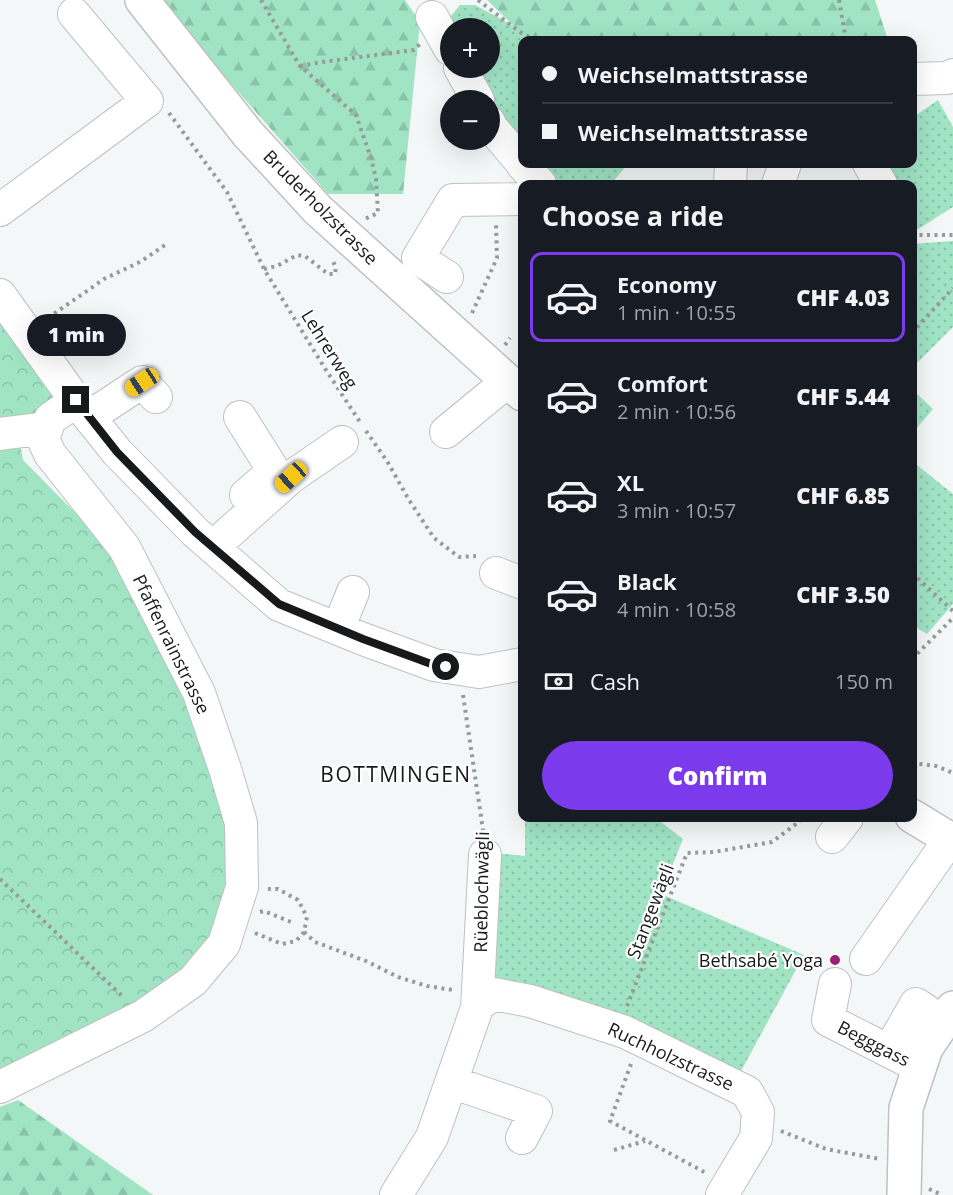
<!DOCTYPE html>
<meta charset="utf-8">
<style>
body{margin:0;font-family:"Open Sans",sans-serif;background:#242831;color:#f1f3f6;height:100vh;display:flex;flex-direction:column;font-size:22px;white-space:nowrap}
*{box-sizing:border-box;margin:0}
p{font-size:20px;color:#9ea1a6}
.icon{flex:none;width:33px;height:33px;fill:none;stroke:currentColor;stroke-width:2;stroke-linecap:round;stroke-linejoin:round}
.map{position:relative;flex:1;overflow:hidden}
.details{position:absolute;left:518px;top:180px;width:399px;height:642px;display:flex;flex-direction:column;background:#171b24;border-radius:12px;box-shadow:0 6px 24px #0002}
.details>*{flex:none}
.top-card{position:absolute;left:518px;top:36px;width:399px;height:132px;border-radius:12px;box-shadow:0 6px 24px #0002;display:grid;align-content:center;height:132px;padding:0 24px;background:#171b24}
.controls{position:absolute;left:440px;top:18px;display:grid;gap:12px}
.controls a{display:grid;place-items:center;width:60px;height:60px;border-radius:50%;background:#171b24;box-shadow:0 6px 24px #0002;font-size:30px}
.end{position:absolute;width:27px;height:27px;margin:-14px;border:8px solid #18191a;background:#fff;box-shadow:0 0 0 3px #fff}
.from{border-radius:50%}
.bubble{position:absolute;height:42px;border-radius:21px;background:#171b24;box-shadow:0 6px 24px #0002;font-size:20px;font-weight:800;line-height:42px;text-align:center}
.car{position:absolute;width:18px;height:36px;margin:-18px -9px;border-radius:8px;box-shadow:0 0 4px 2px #0007;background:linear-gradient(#f5c518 24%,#345 0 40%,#f5c518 0 76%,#345 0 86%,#f5c518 0)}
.top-card b{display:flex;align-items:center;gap:21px;height:57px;font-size:22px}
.top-card b+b{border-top:2px solid #363941}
.top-card i{width:15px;height:15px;background:#f1f3f6}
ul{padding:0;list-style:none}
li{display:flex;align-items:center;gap:18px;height:90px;margin:0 12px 9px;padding:0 12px;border:3px solid transparent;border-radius:12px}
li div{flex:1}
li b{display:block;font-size:22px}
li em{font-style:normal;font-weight:800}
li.on{border-color:#7c3aed}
li>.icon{width:54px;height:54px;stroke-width:1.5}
h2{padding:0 24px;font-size:27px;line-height:72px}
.pay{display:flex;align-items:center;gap:15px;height:66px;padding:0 24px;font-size:22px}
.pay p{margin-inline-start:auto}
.cta{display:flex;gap:12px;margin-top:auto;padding:12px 24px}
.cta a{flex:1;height:69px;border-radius:36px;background:#7c3aed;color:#fff;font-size:24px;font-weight:800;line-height:69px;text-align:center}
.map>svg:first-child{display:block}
.grass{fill:url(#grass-dots)}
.forest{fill:url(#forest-firs)}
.park{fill:url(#park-crowns)}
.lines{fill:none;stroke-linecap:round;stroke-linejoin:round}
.minor-casing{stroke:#bec1c2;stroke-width:34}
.major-casing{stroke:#bec1c2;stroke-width:36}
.path{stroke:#979a9b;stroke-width:4;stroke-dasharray:3 4.5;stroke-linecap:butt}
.minor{stroke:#fff;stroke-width:32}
.major{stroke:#fff;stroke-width:33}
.route{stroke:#18191a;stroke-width:8}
.poi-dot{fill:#9a1f77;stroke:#fff;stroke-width:2}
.labels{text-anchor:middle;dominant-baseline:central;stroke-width:4.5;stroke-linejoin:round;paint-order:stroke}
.street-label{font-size:18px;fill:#18191a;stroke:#fff}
.poi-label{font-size:18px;fill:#18191a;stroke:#fff;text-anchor:end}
.quarter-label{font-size:21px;letter-spacing:1.5px;fill:#18191a;stroke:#fff}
</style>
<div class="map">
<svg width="953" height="1195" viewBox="0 0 953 1195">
<defs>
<pattern id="grass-dots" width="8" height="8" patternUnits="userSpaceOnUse" patternTransform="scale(1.5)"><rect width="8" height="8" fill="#a0e4c4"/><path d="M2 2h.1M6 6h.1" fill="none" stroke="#89c3a8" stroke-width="1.8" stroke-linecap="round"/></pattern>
<pattern id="forest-firs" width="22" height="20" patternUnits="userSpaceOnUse" patternTransform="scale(1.5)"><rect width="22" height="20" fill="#a0e4c4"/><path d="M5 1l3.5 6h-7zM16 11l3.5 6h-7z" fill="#89c3a8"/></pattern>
<pattern id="park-crowns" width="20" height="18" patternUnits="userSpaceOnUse" patternTransform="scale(1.5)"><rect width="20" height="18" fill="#a0e4c4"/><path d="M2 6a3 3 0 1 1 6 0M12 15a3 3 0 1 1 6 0" fill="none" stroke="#89c3a8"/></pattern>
</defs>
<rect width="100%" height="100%" fill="#f4f7f8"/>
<path class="grass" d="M460 5H475L540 40H522V148L472 68H489V28H450L449 31 450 17Z
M938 100 953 127V207L915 231 912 225V184H888L876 164H912V118Z
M536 164H628L611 184H555Z
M953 241V327L912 368V244Z
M912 389 933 409 912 434Z
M912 461 953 494V604L927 634 912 625Z
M525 818H656L683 839 661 894 804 955 741 1071 651 1032 480 986 494 853 525 856Z"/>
<path class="forest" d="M160 0H405L420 22 403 194H328L170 14Z
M487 0H875L888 40H535L520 32Z
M18 1100 153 1195H0V1107Z"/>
<path class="park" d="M0 315 61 396 17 426 23 460 119 557 182 684 228 825 229 884 215 938 183 974 142 1004 0 1073Z"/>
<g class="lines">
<g class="minor-casing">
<path id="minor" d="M432 17 450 49
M460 68 478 100
M912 79 947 78 953 75
M489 122 492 128 522 163
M522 164 540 184
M869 164 881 184
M730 184 731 164
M778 184 785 164
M0 210 147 101 74 14
M447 277 418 258 453 200 522 199
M0 295 76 401 117 452 195 532 279 605 363 639 434 665 479 672 522 664
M89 417 142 382 156 397
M240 417 274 471 246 495
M446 432 508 381
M0 434 47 428
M213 547 291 477 342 442
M496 573 522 583
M338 629 353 592
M832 837 847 818
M866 959 950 839
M835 984 828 1020 920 1067
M477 1009 485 855
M889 1051 916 1004 943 1022
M451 1082 536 1111 522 1138
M0 1087 143 1016 193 981 224 944 242 887 241 823 225 769 199 693 124 547 50 454 43 439 50 419 76 401
M396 1195 432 1137 478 1005 494 994 530 1001 625 1032 747 1092 758 1112 756 1138 722 1195"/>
</g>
<g class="major-casing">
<path id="major" d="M142 0 248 134 318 210 522 394
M912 816 953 841
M904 1195 906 1108 926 1048 953 1008"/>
</g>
<path class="path" d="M261 0 300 66 356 115 371 158 376 179 378 213 365 219
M478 0 520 32 535 40
M839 0 846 40
M300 66 322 62 414 50 420 44
M169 113 227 192 264 269 324 367 360 422
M912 235H953
M264 269 277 266 297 255 305 256 328 274H335L336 267 332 260
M472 313 497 258 496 224
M48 318 104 279 140 262 168 243
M912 333 953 288
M505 345 510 338
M366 431 387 461 409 500 434 538 459 557 476 556
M912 573 953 611
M912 659 953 618
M463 695 483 830
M912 763 936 766 953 773
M0 879 123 997
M260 912 264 911 291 922
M304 932 315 942 366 961 398 977 427 986 453 990
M255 933 282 944 296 941 304 932 307 917 298 900 278 889H266
M627 1006 687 853 714 852 772 842 804 818
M631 1064 610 1121 706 1173
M781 1131 826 1149 880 1159
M614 1150 645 1141
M929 1189 942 1195"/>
<use href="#minor" class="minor"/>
<use href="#major" class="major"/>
</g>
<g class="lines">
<path class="route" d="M76 400 117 452 195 532 279 604 363 639 434 665 446 667"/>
</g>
<circle class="poi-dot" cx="835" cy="960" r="6"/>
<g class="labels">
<g class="street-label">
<text transform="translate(321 207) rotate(45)">Bruderholzstrasse</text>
<text transform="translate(330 349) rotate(58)">Lehrerweg</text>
<text transform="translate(172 644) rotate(64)">Pfaffenrainstrasse</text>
<text transform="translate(481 892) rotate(-89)">Rüeblochwägli</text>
<text transform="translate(650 911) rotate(-69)">Stangewägli</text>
<text transform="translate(874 1043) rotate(27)">Begggass</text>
<text transform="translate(671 1056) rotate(25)">Ruchholzstrasse</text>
</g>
<g class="poi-label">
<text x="823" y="960">Bethsabé Yoga</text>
</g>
<g class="quarter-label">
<text x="396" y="774">BOTTMINGEN</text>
</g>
</g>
</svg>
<div class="controls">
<a>+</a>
<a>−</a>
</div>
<i class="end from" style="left:446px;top:667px"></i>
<i class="end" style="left:76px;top:400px"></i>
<div class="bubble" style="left:27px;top:314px;width:99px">1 min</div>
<i class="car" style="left:142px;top:382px;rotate:237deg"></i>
<i class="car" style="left:291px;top:477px;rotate:228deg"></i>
<div class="top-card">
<b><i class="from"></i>Weichselmattstrasse</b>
<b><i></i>Weichselmattstrasse</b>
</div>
<section class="details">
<h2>Choose a ride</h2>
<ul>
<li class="on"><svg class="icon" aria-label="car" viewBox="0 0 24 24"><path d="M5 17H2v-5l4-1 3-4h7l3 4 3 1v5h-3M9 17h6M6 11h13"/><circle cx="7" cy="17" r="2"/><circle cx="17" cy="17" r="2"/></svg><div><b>Economy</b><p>1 min · 10:55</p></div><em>CHF 4.03</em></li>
<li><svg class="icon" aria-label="car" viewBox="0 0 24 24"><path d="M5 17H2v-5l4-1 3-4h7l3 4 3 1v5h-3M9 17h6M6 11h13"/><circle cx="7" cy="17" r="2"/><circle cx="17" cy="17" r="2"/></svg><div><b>Comfort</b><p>2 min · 10:56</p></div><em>CHF 5.44</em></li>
<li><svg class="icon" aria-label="car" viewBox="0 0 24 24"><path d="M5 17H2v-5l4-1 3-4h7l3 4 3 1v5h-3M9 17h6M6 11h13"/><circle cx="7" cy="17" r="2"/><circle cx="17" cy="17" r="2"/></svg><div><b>XL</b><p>3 min · 10:57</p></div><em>CHF 6.85</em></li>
<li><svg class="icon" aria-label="car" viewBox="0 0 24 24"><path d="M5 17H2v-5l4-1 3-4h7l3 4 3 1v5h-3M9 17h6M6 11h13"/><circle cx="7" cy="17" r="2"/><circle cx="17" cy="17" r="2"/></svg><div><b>Black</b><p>4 min · 10:58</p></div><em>CHF 3.50</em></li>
</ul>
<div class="pay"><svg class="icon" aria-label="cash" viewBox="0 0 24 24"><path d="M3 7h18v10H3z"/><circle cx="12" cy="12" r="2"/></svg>Cash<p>150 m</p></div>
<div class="cta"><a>Confirm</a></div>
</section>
</div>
